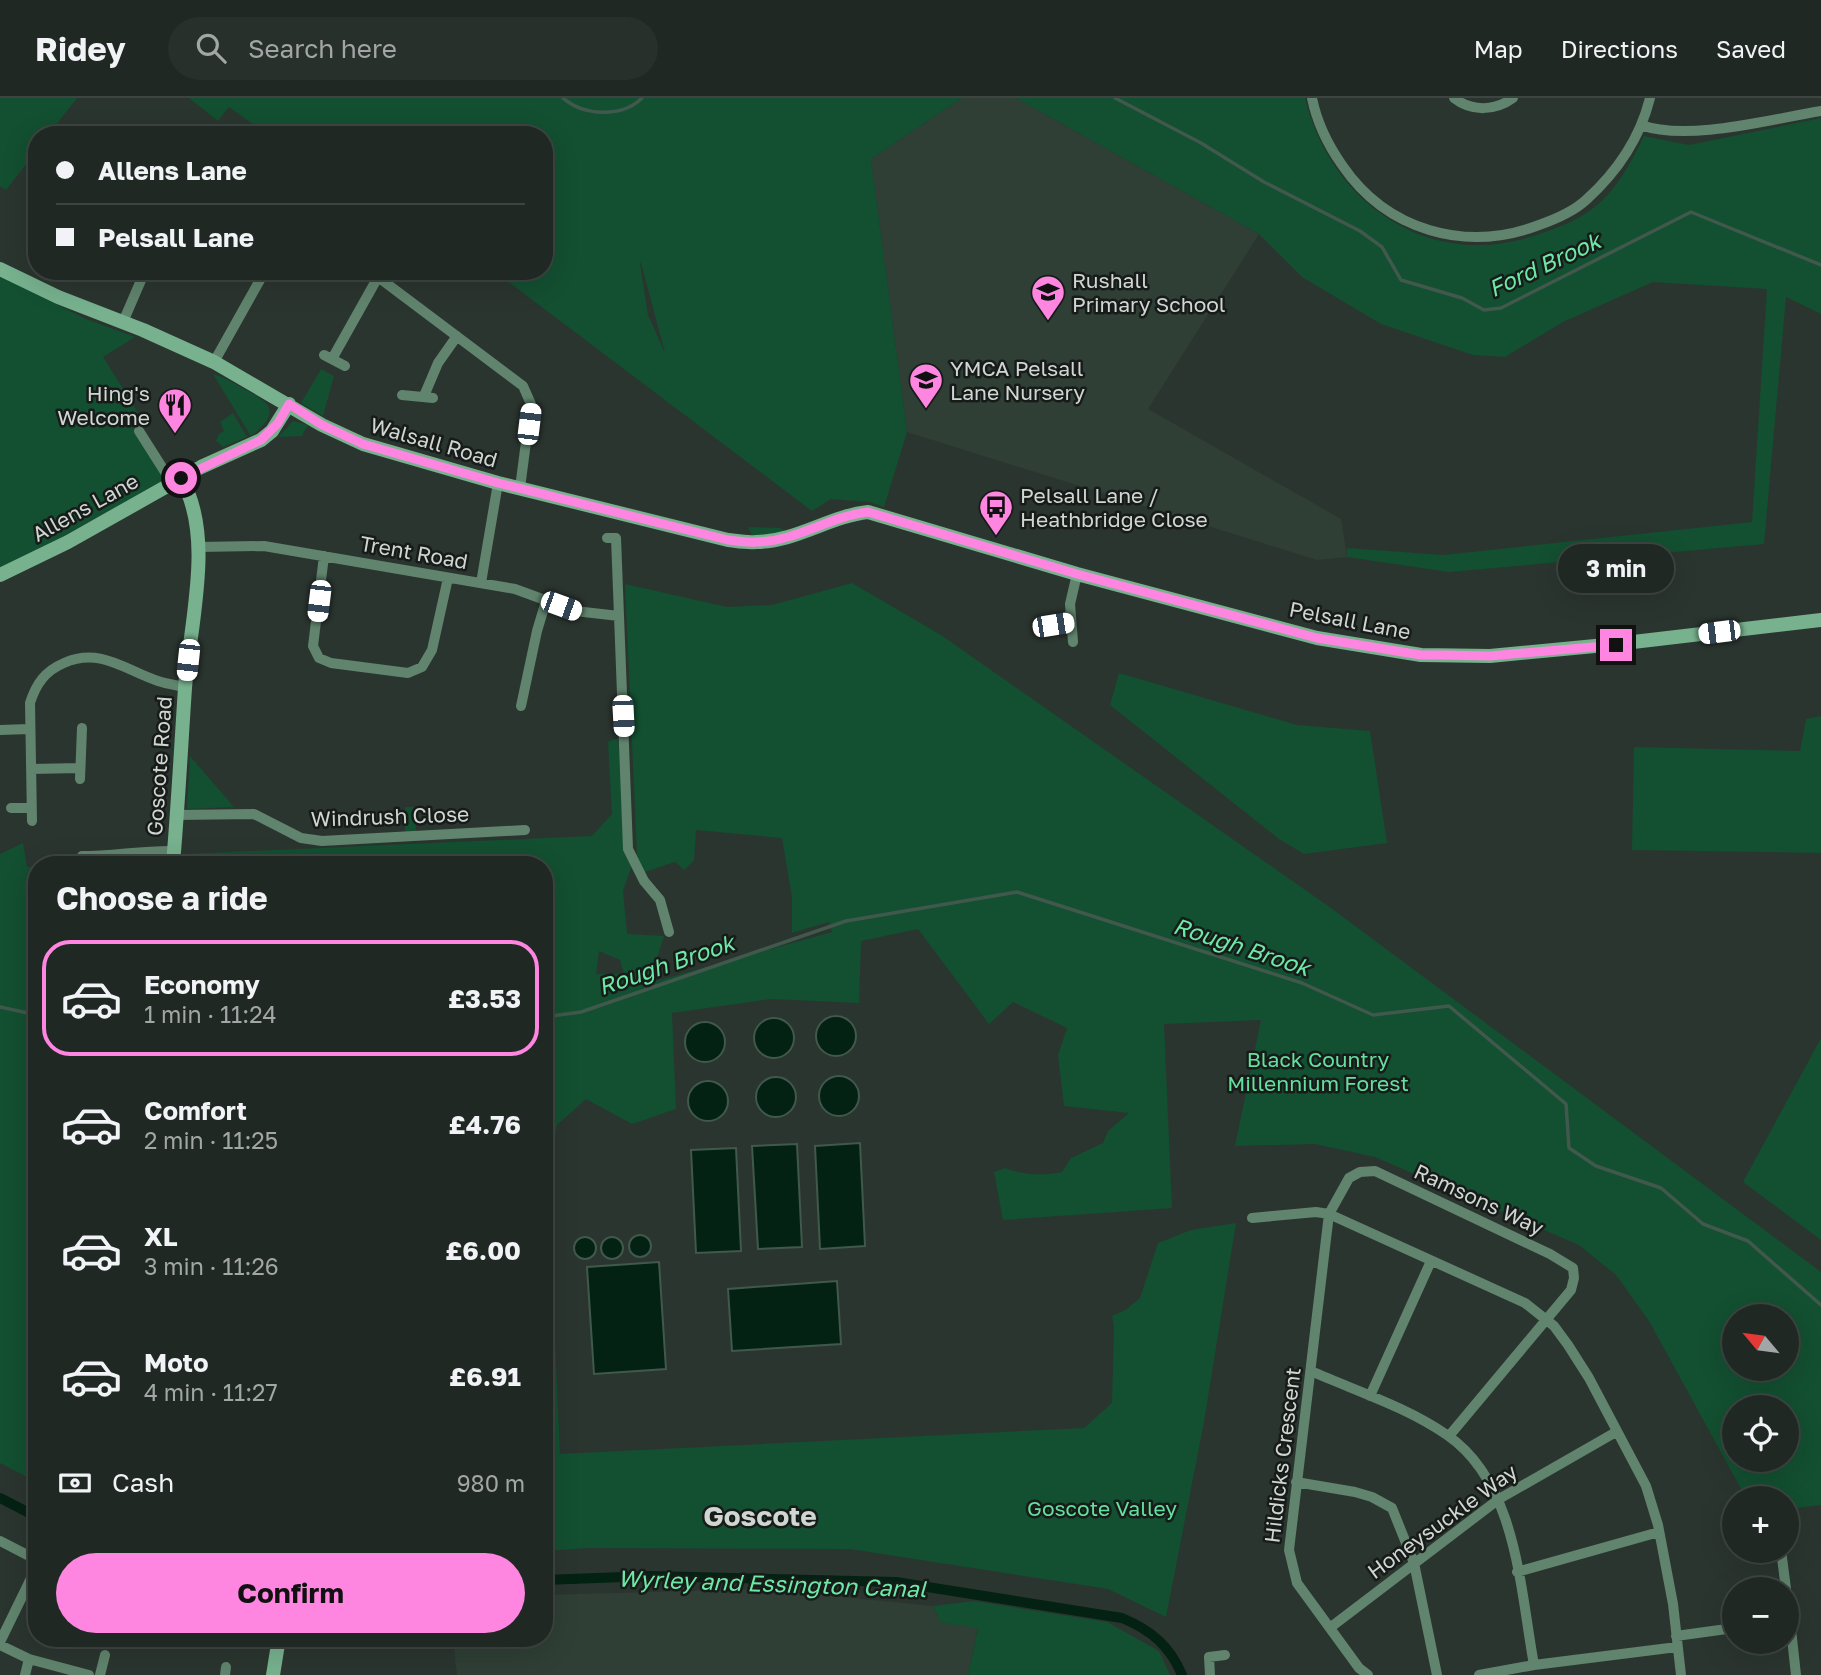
<!DOCTYPE html>
<meta charset="utf-8">
<style>
body{margin:0;font-family:"Golos Text",sans-serif;background:#28302b;color:#f1f3f6;height:100vh;display:flex;flex-direction:column;font-size:26px;white-space:nowrap}
*{box-sizing:border-box;margin:0}
p{font-size:23px;color:#a2a6a6}
.icon{flex:none;width:38px;height:38px;fill:none;stroke:currentColor;stroke-width:2;stroke-linecap:round;stroke-linejoin:round}
.map{position:relative;flex:1;overflow:hidden}
.side{position:absolute;left:28px;top:758px;width:525px;height:791px;display:flex;flex-direction:column;background:#202823;border-radius:28px;box-shadow:0 7px 28px #0002,0 0 0 2px #3d4441}
.side>*{flex:none}
.guide{position:absolute;left:28px;top:28px;width:525px;height:154px;border-radius:28px;box-shadow:0 7px 28px #0002,0 0 0 2px #3d4441;display:grid;align-content:center;height:154px;padding:0 28px;background:#202823}
.needle{width:46px;rotate:299deg}
.controls{position:absolute;left:1722px;top:1206px;display:grid;gap:14px}
.controls a{display:grid;place-items:center;width:77px;height:77px;border-radius:50%;background:#202823;box-shadow:0 7px 28px #0002,0 0 0 2px #3d4441;font-size:35px}
.end{position:absolute;width:32px;height:32px;margin:-16px;border:9px solid #fe86e0;background:#111;box-shadow:0 0 0 4px #111}
.from{border-radius:50%}
.bubble{position:absolute;height:49px;border-radius:24px;background:#202823;box-shadow:0 7px 28px #0002,0 0 0 2px #3d4441;font-size:23px;font-weight:700;line-height:49px;text-align:center}
.car{position:absolute;width:21px;height:42px;margin:-21px -10px;border-radius:9px;box-shadow:0 0 5px 2px #0007;background:linear-gradient(#fff 24%,#345 0 40%,#fff 0 76%,#345 0 86%,#fff 0)}
.guide b{display:flex;align-items:center;gap:24px;height:66px;font-size:26px}
.guide b+b{border-top:2px solid #3d4441}
.guide i{width:18px;height:18px;background:#f1f3f6}
ul{padding:0;list-style:none}
li{display:flex;align-items:center;gap:21px;height:116px;margin:0 14px 10px;padding:0 14px;border:4px solid transparent;border-radius:28px}
li div{flex:1}
li b{display:block;font-size:26px}
li em{font-style:normal;font-weight:700}
li.active{border-color:#fe86e0}
li>.icon{width:63px;height:63px;stroke-width:1.5}
h2{padding:0 28px;font-size:32px;line-height:84px}
.pay{display:flex;align-items:center;gap:18px;height:77px;padding:0 28px;font-size:26px}
.pay p{margin-inline-start:auto}
.button{display:flex;gap:14px;margin-top:auto;padding:14px 28px}
.button a{flex:1;height:80px;border-radius:42px;background:#fe86e0;color:#111;font-size:28px;font-weight:700;line-height:80px;text-align:center}
header{display:flex;align-items:center;gap:42px;box-sizing:border-box;height:98px;padding:0 35px;background:#202823;border-bottom:2px solid #3d4441}
header strong{font-size:33px}
nav{display:flex;gap:38px;margin-inline-start:auto;font-size:24px}
.search{width:490px;height:63px;background:#28302b;display:flex;align-items:center;gap:18px;box-sizing:border-box;padding:0 24px;border-radius:38px;color:#a2a6a6;font-size:26px}
.map>svg:first-child{display:block}
.built{fill:#2f3f35}
.green{fill:#134f31;fill-rule:evenodd}
.water{fill:#042213;stroke:#41584c;stroke-width:2}
.lines{fill:none;stroke-linecap:round;stroke-linejoin:round}
.stream{stroke:#41584c;stroke-width:3.5}
.canal{stroke:#042213;stroke-width:10}
.street{stroke:#60846d;stroke-width:10}
.secondary{stroke:#77b18e;stroke-width:14}
.route{stroke:#fe86e0;stroke-width:9}
.labels{text-anchor:middle;dominant-baseline:central;stroke-width:5;stroke-linejoin:round;paint-order:stroke}
.poi-label{font-size:21px;fill:#d0d6d2;stroke:#171b19;text-anchor:start}
.street-label{font-size:21px;fill:#d0d6d2;stroke:#171b19}
.park-label{font-size:21px;fill:#63e09d;stroke:#171b19}
.water-label{font-size:23px;font-style:italic;fill:#6de9a6;stroke:#171b19}
.district-label{font-size:28px;font-weight:bold;fill:#d0d6d2;stroke:#171b19}
</style>
<header>
<strong>Ridey</strong>
<div class="search"><svg class="icon" aria-label="search" viewBox="0 0 24 24"><circle cx="10" cy="10" r="6"/><path d="M15 15l6 6"/></svg>Search here</div>
<nav><a>Map</a><a>Directions</a><a>Saved</a></nav>
</header>
<div class="map">
<svg width="1821" height="1577" viewBox="0 0 1821 1577">
<rect width="100%" height="100%" fill="#2b352f"/>
<path class="built" d="M962 0H1016L1259 136 1148 311 1341 421 1347 459 1317 462 907 334 871 61Z
M762 1491 933 1508 941 1525 978 1529 968 1577H457L453 1540H544V1497Z"/>
<path class="green" d="M0 0H77L48 37H37V52L6 92 0 88Z
M189 0H962L871 61 907 334 884 409 869 404 831 401 812 413 494 173H544V37H268L229 9 218 23ZM640 165H641L665 255 648 217Z
M1016 0H1305C1331 107 1432 175 1539 136 1558 130 1576 123 1592 111 1616 94 1631 64 1644 38L1689 47 1821 20V216L1786 199 1764 446 1449 474 1347 459V450L1443 457 1752 424 1767 191 1653 184 1563 224 1505 259 1473 257 1381 226 1302 179 1259 136Z
M0 178 86 221 135 239 103 259 144 324 134 330 166 382 0 473Z
M321 271 334 278 323 318 301 305Z
M213 276C224 279 234 285 244 291 271 305 281 313 253 337H250Z
M233 315 247 339 223 349 216 343 219 336 224 333 220 324Z
M293 323 308 327 302 338 278 339Z
M748 429 780 430 792 436 752 438Z
M852 485 941 537 1331 810 1821 1174V1407L1787 1411V1400H1746L1649 1223 1616 1177 1579 1147 1375 1059 1315 1046 1235 1048 1261 922 1164 926 1172 1110 1003 1122 994 1074 1005 1070C1023 1077 1043 1078 1062 1074L1071 1060 1103 1045 1108 1033 1129 1015 1064 1008 1058 957 1067 930 1013 904 989 926 918 831 861 843 859 905 771 901 672 915 676 1011 632 1026 586 1001 557 1027 548 1079 560 1356 1084 1330 1112 1305 1114 1229 1112 1218 1127 1211 1140 1200 1158 1145 1191 1132 1236 1125 1204 1324 1166 1519 1108 1491 850 1451 589 1450 544 1453V766H182L183 756 592 738 612 716 608 644 618 640 626 752 632 767 623 793 627 836 664 838 649 885 832 834 829 824 792 835V799L782 740 696 732 694 762 684 772 675 764 642 775 637 757 625 486 727 509 772 507ZM599 853 620 862 624 876H596ZM1734 1218H1787V1270H1734ZM1734 1309H1787V1362H1734Z
M1119 575 1297 627 1370 633 1387 745 1304 756 1279 741 1110 607Z
M1821 618V755L1632 752 1634 649 1800 653 1806 621Z
M190 658 234 709 187 711Z
M405 709H415L416 734H405Z
M23 745 27 769H37V1384L0 1365V756Z
M160 758H163L162 766H82Z
M1821 940V1142L1743 1084Z
M974 1503 1107 1524 1159 1553 1170 1577H968L978 1530 941 1525 933 1508Z"/>
<path class="water" d="M816 938a20 20 0 1 1 40 0a20 20 0 1 1-40 0Z
M754 940a20 20 0 1 1 40 0a20 20 0 1 1-40 0Z
M685 944a20 20 0 1 1 40 0a20 20 0 1 1-40 0Z
M819 998a20 20 0 1 1 40 0a20 20 0 1 1-40 0Z
M756 999a20 20 0 1 1 40 0a20 20 0 1 1-40 0Z
M688 1003a20 20 0 1 1 40 0a20 20 0 1 1-40 0Z
M860 1045 865 1148 820 1151 815 1048Z
M797 1046 802 1149 758 1151 752 1048Z
M736 1050 741 1153 696 1155 691 1052Z
M629 1148a11 11 0 1 1 22 0a11 11 0 1 1-22 0Z
M601 1150a11 11 0 1 1 22 0a11 11 0 1 1-22 0Z
M574 1150a11 11 0 1 1 22 0a11 11 0 1 1-22 0Z
M659 1164 666 1271 594 1276 587 1169Z
M837 1183 841 1246 732 1253 728 1191Z"/>
<g class="lines">
<path class="stream" d="M563 0C583 18 622 20 642 0
M1115 0 1201 45 1264 84 1360 133 1382 149 1401 182 1462 200 1484 212 1501 210 1691 114 1821 167
M0 909 37 917
M544 919 581 914 846 823 1017 794 1302 885 1373 917 1449 908 1566 1006 1569 1050 1596 1068 1661 1090 1703 1126 1748 1143 1821 1207"/>
<path class="canal" d="M0 1400 37 1419
M544 1482 650 1478 896 1484 1122 1520C1151 1532 1170 1548 1182 1577"/>
<path class="street" d="M1312 0C1317 25 1328 47 1342 67 1387 133 1466 155 1539 127 1556 121 1573 114 1586 102 1617 74 1640 40 1650 0
M1454 0C1472 14 1495 13 1513 0
M1641 27C1688 44 1771 21 1821 13
M370 173 523 288 531 306 520 390
M123 224 145 173
M324 257 345 268
M332 261 378 179
M214 264 265 173
M402 297 433 300
M424 298 438 265 457 238
M139 333 172 385
M607 440H616L628 751 644 783 660 802 669 834
M198 449 264 448 515 491 575 513 619 518
M324 458 313 548 319 560 331 565 408 575 422 569 432 552 448 480
M481 485 498 385
M1053 527 1070 525
M1073 544 1070 506 1077 476
M521 608 537 533 546 503
M0 632 29 631
M31 671 80 670
M80 681 82 630
M11 710H31
M177 717 254 716 301 740 322 743 525 732
M32 723 30 605C36 586 45 573 64 565 100 549 125 572 158 583 167 586 176 587 185 589
M82 758C114 758 144 752 175 753
M1252 1120 1316 1114 1329 1116 1525 1205 1554 1228 1568 1247 1589 1280 1646 1388 1658 1427 1673 1506 1681 1577
M1311 1273C1356 1293 1407 1309 1447 1337 1517 1385 1520 1491 1534 1567
M1370 1298 1431 1163
M1296 1384 1355 1394 1372 1399 1392 1410 1414 1465 1437 1577
M0 1443 37 1462
M1781 1452 1786 1491
M1517 1474 1659 1434
M1787 1495 1790 1522H1787
M1790 1522 1796 1577
M1331 1529 1499 1401 1616 1334
M1676 1538 1734 1530
M0 1544 37 1468
M0 1547 29 1561 25 1577
M29 1561 89 1577
M100 1577 105 1557
M225 1577 226 1569
M1210 1577 1209 1559 1225 1557
M1368 1577 1359 1570 1297 1485 1289 1452 1329 1116 1349 1080 1360 1074 1375 1073 1550 1156 1573 1170 1574 1180 1571 1192 1449 1338
M1479 1577 1534 1567 1677 1549"/>
<path class="secondary" d="M0 171 58 199 143 232 214 264 322 327 363 346 498 385 728 442C737 443 747 445 756 444 795 444 830 418 868 414L1077 476 1317 540 1421 557 1490 558 1616 546 1821 522
M0 477 68 444 201 369 261 342 272 333 289 306
M173 766C178 708 181 649 185 590 190 524 215 439 181 380
M273 1577 279 1540"/>
</g>
<g class="lines">
<path class="route" d="M181 380 261 342 278 325 289 306 322 327 363 346 498 385 728 442C737 443 747 445 756 444 795 444 830 418 868 414L1077 476 1317 540 1421 557H1444L1490 558 1616 547"/>
</g>
<defs>
<g id="school-pin" transform="scale(1.75)"><path d="M0 17L-7.5 6A9.5 9.5 0 1 1 7.5 6Z" fill="#fe86e0" stroke="#171b19"/><path d="M0-5L7-2L0 1L-7-2ZM-4 1L0 2.5L4 1V4Q0 6-4 4Z" fill="#111"/></g>
<g id="restaurant-pin" transform="scale(1.75)"><path d="M0 17L-7.5 6A9.5 9.5 0 1 1 7.5 6Z" fill="#fe86e0" stroke="#171b19"/><path d="M-5-6h1v4h1v-4h1v4h1v-4h1v5L-1.5 .5V6h-2V.5L-5-1ZM5-6V6H3V1.5H1.5Q1.5-4 5-6Z" fill="#111"/></g>
<g id="bus-pin" transform="scale(1.75)"><path d="M0 17L-7.5 6A9.5 9.5 0 1 1 7.5 6Z" fill="#fe86e0" stroke="#171b19"/><path d="M-5-6H5V4H4V6H2V4H-2V6H-4V4H-5ZM-3.5-4V0h7V-4ZM-3.5 1.2v1.5H-2V1.2ZM2 1.2v1.5H3.5V1.2Z" fill="#111"/></g>
</defs>
<g fill-rule="evenodd">
<use href="#school-pin" x="1048" y="194"/>
<use href="#school-pin" x="926" y="282"/>
<use href="#restaurant-pin" x="175" y="307"/>
<use href="#bus-pin" x="996" y="409"/>
</g>
<g class="labels">
<g class="poi-label">
<text x="1072" y="182">Rushall<tspan x="1072" dy="24">Primary School</tspan></text>
<text x="950" y="270">YMCA Pelsall<tspan x="950" dy="24">Lane Nursery</tspan></text>
<text x="150" y="295" text-anchor="end">Hing's<tspan x="150" dy="24">Welcome</tspan></text>
<text x="1020" y="397">Pelsall Lane /<tspan x="1020" dy="24">Heathbridge Close</tspan></text>
</g>
<g class="street-label">
<text transform="translate(434 344) rotate(16)">Walsall Road</text>
<text transform="translate(85 409) rotate(-29)">Allens Lane</text>
<text transform="translate(414 454) rotate(10)">Trent Road</text>
<text transform="translate(1350 522) rotate(11)">Pelsall Lane</text>
<text transform="translate(159 668) rotate(-86)">Goscote Road</text>
<text transform="translate(390 718) rotate(-2)">Windrush Close</text>
<text transform="translate(1479 1101) rotate(25)">Ramsons Way</text>
<text transform="translate(1282 1357) rotate(-83)">Hildicks Crescent</text>
<text transform="translate(1442 1423) rotate(-36)">Honeysuckle Way</text>
</g>
<g class="park-label">
<text x="1318" y="961">Black Country<tspan x="1318" dy="24">Millennium Forest</tspan></text>
<text x="1102" y="1410">Goscote Valley</text>
</g>
<g class="water-label">
<text transform="translate(1544 166) rotate(-25)">Ford Brook</text>
<text transform="translate(1242 848) rotate(18)">Rough Brook</text>
<text transform="translate(666 866) rotate(-19)">Rough Brook</text>
<text transform="translate(772 1485) rotate(2)">Wyrley and Essington Canal</text>
</g>
<g class="district-label">
<text x="760" y="1417">Goscote</text>
</g>
</g>
</svg>
<div class="controls">
<a><svg class="needle" viewBox="-14 -14 28 28"><path d="M0-13l5 13h-10z" fill="#e53935"/><path d="M0 13l5-13h-10z" fill="#a2a6a6"/></svg></a>
<a><svg class="icon" aria-label="locate" viewBox="0 0 24 24"><circle cx="12" cy="12" r="6"/><path d="M12 2v4M12 18v4M2 12h4M18 12h4"/></svg></a>
<a>+</a>
<a>−</a>
</div>
<i class="end from" style="left:181px;top:380px"></i>
<i class="end" style="left:1616px;top:547px"></i>
<div class="bubble" style="left:1558px;top:446px;width:116px">3 min</div>
<i class="car" style="left:529px;top:326px;rotate:7deg"></i>
<i class="car" style="left:319px;top:503px;rotate:187deg"></i>
<i class="car" style="left:561px;top:508px;rotate:110deg"></i>
<i class="car" style="left:1053px;top:527px;rotate:81deg"></i>
<i class="car" style="left:1719px;top:534px;rotate:263deg"></i>
<i class="car" style="left:188px;top:562px;rotate:186deg"></i>
<i class="car" style="left:623px;top:618px;rotate:177deg"></i>
<div class="guide">
<b><i class="from"></i>Allens Lane</b>
<b><i></i>Pelsall Lane</b>
</div>
<section class="side">
<h2>Choose a ride</h2>
<ul>
<li class="active"><svg class="icon" aria-label="car" viewBox="0 0 24 24"><path d="M5 17H2v-5l4-1 3-4h7l3 4 3 1v5h-3M9 17h6M6 11h13"/><circle cx="7" cy="17" r="2"/><circle cx="17" cy="17" r="2"/></svg><div><b>Economy</b><p>1 min · 11:24</p></div><em>£3.53</em></li>
<li><svg class="icon" aria-label="car" viewBox="0 0 24 24"><path d="M5 17H2v-5l4-1 3-4h7l3 4 3 1v5h-3M9 17h6M6 11h13"/><circle cx="7" cy="17" r="2"/><circle cx="17" cy="17" r="2"/></svg><div><b>Comfort</b><p>2 min · 11:25</p></div><em>£4.76</em></li>
<li><svg class="icon" aria-label="car" viewBox="0 0 24 24"><path d="M5 17H2v-5l4-1 3-4h7l3 4 3 1v5h-3M9 17h6M6 11h13"/><circle cx="7" cy="17" r="2"/><circle cx="17" cy="17" r="2"/></svg><div><b>XL</b><p>3 min · 11:26</p></div><em>£6.00</em></li>
<li><svg class="icon" aria-label="car" viewBox="0 0 24 24"><path d="M5 17H2v-5l4-1 3-4h7l3 4 3 1v5h-3M9 17h6M6 11h13"/><circle cx="7" cy="17" r="2"/><circle cx="17" cy="17" r="2"/></svg><div><b>Moto</b><p>4 min · 11:27</p></div><em>£6.91</em></li>
</ul>
<div class="pay"><svg class="icon" aria-label="cash" viewBox="0 0 24 24"><path d="M3 7h18v10H3z"/><circle cx="12" cy="12" r="2"/></svg>Cash<p>980 m</p></div>
<div class="button"><a>Confirm</a></div>
</section>
</div>
